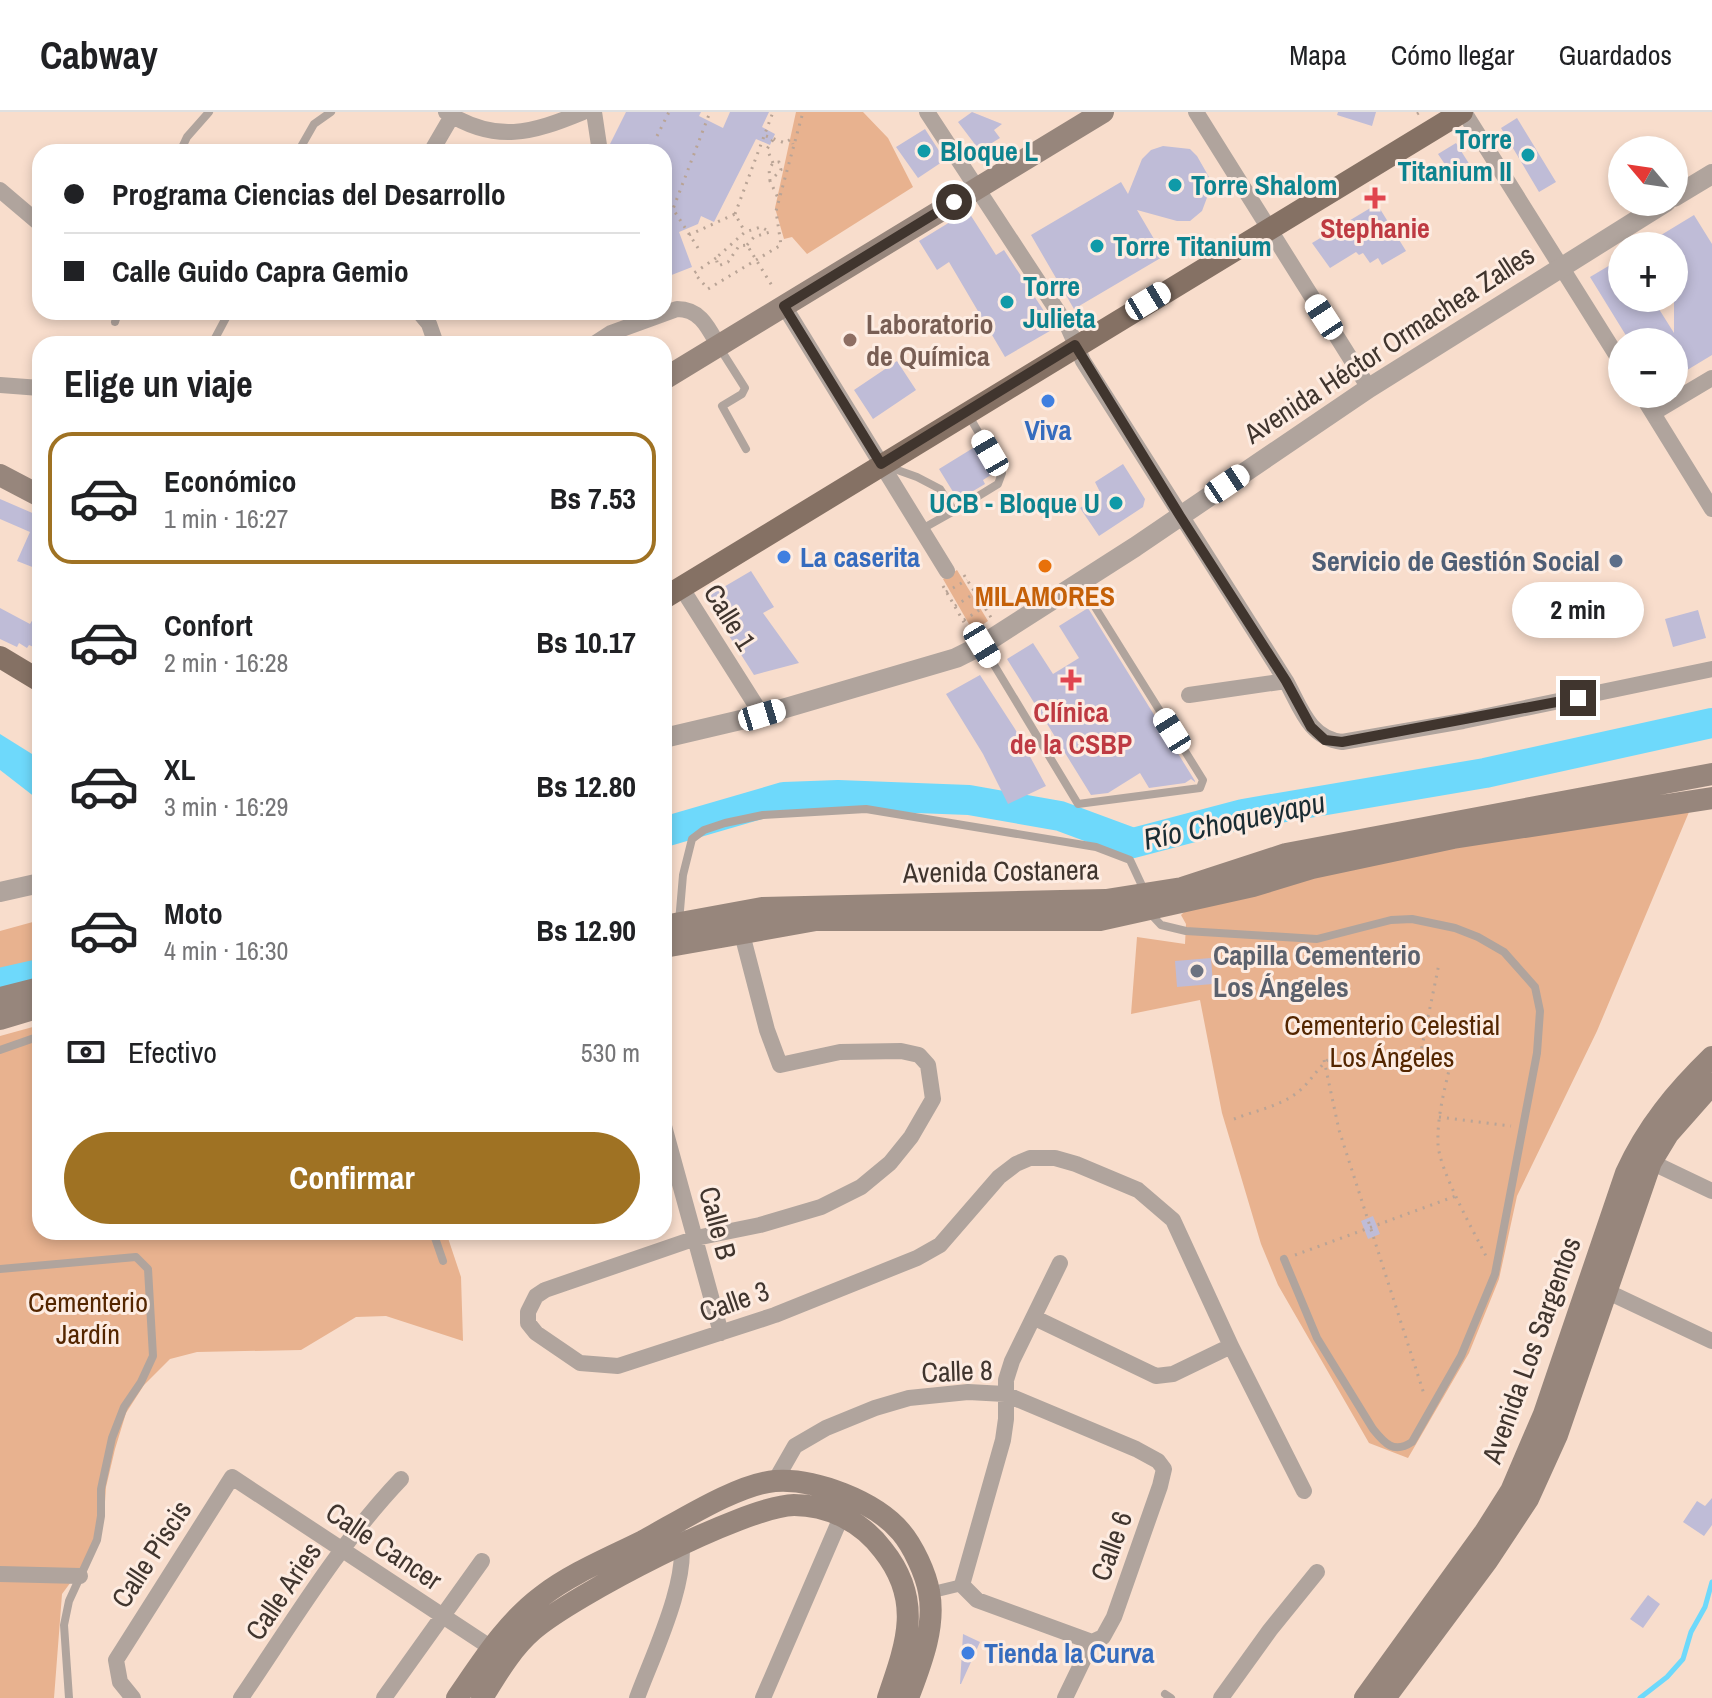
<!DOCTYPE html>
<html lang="es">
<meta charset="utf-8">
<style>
body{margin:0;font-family:"Archivo Narrow",sans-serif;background:#f6f6f6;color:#202124;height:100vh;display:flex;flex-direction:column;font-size:30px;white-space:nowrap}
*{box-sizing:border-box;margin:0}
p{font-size:26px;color:#757577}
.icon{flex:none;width:44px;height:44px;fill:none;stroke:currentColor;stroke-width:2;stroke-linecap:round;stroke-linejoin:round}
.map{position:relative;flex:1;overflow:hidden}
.side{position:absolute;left:32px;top:224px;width:640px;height:904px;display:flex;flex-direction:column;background:#fff;border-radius:24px;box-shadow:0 4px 12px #0003}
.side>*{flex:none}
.banner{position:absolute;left:32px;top:32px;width:640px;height:176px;border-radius:24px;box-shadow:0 4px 12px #0003;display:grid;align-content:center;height:176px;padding:0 32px;background:#fff}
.needle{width:52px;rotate:299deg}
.buttons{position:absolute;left:1608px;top:24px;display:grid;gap:16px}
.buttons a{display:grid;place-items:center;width:80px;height:80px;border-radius:50%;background:#fff;box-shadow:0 4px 12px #0003;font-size:40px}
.end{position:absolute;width:36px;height:36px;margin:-18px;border:10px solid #40352e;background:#fff;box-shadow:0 0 0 4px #fff}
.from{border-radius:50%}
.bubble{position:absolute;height:56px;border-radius:28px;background:#fff;box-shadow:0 4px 12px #0003;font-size:26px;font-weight:700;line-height:56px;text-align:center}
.car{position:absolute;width:24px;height:48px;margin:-24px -12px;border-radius:10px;box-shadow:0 0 6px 2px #0007;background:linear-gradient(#fff 24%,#345 0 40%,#fff 0 76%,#345 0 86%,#fff 0)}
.banner b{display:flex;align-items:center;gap:28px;height:76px;font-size:30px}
.banner b+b{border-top:2px solid #e0e0e0}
.banner i{width:20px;height:20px;background:#202124}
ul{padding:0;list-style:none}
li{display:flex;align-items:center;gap:24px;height:132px;margin:0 16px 12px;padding:0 16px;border:4px solid transparent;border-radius:24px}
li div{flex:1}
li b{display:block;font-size:30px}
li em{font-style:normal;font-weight:700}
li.current{border-color:#9f7223}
li>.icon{width:72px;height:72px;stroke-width:1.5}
h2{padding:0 32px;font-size:36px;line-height:96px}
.pay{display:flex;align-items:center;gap:20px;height:88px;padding:0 32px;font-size:30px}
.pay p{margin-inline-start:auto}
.action{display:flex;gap:16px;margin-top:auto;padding:16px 32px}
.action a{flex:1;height:92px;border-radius:48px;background:#9f7223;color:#fff;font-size:32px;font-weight:700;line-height:92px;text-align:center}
header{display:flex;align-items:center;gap:48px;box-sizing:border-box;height:112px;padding:0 40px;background:#fff;border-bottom:2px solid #e0e0e0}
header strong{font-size:38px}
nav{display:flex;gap:44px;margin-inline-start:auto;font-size:28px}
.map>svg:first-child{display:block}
.green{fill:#e8b28f}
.water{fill:#6ed9fb}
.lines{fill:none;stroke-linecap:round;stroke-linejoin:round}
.stream{stroke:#6ed9fb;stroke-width:5}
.river{stroke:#6ed9fb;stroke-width:30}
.building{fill:#bfbcd7}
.path{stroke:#b9a496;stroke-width:3;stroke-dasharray:2 6;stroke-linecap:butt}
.service{stroke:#b0a49d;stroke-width:8}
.pedestrian{stroke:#b0a49d;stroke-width:12}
.minor{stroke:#b0a49d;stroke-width:16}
.tertiary{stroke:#b0a49d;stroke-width:20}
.secondary{stroke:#97867c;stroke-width:22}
.primary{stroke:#857164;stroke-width:22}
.route{stroke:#40352e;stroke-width:10}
.culture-dot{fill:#0f9aa8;stroke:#fdece2;stroke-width:3}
.health-dot{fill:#e0444e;stroke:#fdece2;stroke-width:3}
.education-dot{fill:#8d6e63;stroke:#fdece2;stroke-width:3}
.shop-dot{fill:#3f7fe0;stroke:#fdece2;stroke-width:3}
.service-dot{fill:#5c6f8a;stroke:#fdece2;stroke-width:3}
.food-dot{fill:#e8710a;stroke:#fdece2;stroke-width:3}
.worship-dot{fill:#6b7280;stroke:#fdece2;stroke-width:3}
.labels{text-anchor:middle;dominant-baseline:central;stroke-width:6;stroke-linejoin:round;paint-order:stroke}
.culture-label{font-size:28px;font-weight:bold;fill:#0d838f;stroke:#fdece2;text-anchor:start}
.health-label{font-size:28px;font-weight:bold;fill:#be3a42;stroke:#fdece2}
.education-label{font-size:28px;font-weight:bold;fill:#785e54;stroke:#fdece2;text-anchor:start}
.street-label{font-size:28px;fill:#40352e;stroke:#fdece2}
.shop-label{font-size:28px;font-weight:bold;fill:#366cbe;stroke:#fdece2;text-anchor:start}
.service-label{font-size:28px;font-weight:bold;fill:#4e5e75;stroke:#fdece2;text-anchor:end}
.food-label{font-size:28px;font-weight:bold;fill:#c56008;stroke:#fdece2}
.worship-label{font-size:28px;font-weight:bold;fill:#5b616d;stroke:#fdece2;text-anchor:start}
.park-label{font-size:28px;fill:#542600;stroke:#fdece2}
.water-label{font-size:30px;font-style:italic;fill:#192c33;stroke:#fdece2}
</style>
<header>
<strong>Cabway</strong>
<nav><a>Mapa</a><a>Cómo llegar</a><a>Guardados</a></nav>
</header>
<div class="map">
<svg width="1712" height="1586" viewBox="0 0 1712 1586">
<rect width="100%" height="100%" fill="#f8ddcc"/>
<path class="green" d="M796 0H863L888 26 913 75 807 142 792 125 784 127 775 96Z
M957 458 988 509 973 519 943 467Z
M1689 700 1597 919 1517 1084 1499 1167 1469 1241 1408 1346 1369 1331 1278 1173 1261 1132 1222 1001 1200 888 1131 902 1137 825 1185 832 1186 812 1181 803 1188 796 1333 754Z
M40 808V862L0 870V819Z
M40 913V1120H446L461 1165 463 1229 386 1204 356 1205 301 1238 197 1240 170 1247 144 1273 126 1301 115 1337 106 1375 104 1405 94 1439 62 1482 54 1586H0V924Z"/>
<path class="water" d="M0 622 40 647V689L0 658Z"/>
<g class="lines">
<path class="stream" d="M1640 1586 1667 1565 1683 1547 1691 1520 1705 1495 1712 1470"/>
<path class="river" d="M664 720 784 685 838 683 969 688 1060 704 1133 731 1243 702 1485 661 1712 611
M0 871 40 862"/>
</g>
<path class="building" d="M626 0H701L699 4 723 16 730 0H769L762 15 775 22 770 33 756 27 714 110 701 104 698 112 679 120 692 155 664 166V40H611L610 32Z
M972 0 1002 12 994 18 1000 26 982 37 977 35 958 10Z
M1338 0H1376L1372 14 1337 3Z
M1517 6 1556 70 1539 80 1501 16Z
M925 17 945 48 918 66 896 35Z
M1456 31 1475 61 1458 72 1438 42Z
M1163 34 1190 37 1197 44 1209 65 1211 75 1202 99 1190 109H1177L1137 98 1164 144 1074 197 1031 123 1121 70 1128 82 1142 47 1151 38Z
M1377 92 1406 139 1382 153 1378 146 1370 151 1363 141 1359 143 1356 140 1330 156 1312 131Z
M968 99 996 143 1004 138 1055 216 1005 245 949 150 937 158 919 129Z
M1694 103 1712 132V243L1674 266V230H1630L1590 165 1622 146V186H1652L1674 221V134H1643Z
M897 249 916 278 873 307 854 278Z
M978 333 994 361 983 368 985 372 958 388 939 357Z
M1123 352 1145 387 1143 395 1099 424 1080 396 1101 382 1095 370Z
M0 387 37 403 40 398V458L17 449 30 420 0 407Z
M751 459 774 495 763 501 799 551 754 563 705 486Z
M40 495V538L29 533 27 536 19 531 17 535 0 527V496L30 512Z
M1088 496 1195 669V670L1191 667 1185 671 1149 676 1140 661 1108 681 1091 683 1007 547 1033 531 1053 562 1079 546 1059 514Z
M1698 498 1706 526 1673 535 1665 507Z
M980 563 1015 617 1046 674 1008 692 983 642 946 582Z
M1211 846 1213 872 1177 875 1175 849Z
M1373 1104 1380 1122 1368 1127 1361 1109Z
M1712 1386V1413L1704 1424 1683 1410 1697 1389 1705 1394Z
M1648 1483 1660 1492 1643 1516 1630 1507Z
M963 1522 980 1530 961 1572H960Z"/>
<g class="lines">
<path class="path" d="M1417 2 1420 0
M657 24 669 0
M766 24 785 31 791 27 793 32
M773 51 767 37 774 26
M770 69 769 57 773 51 779 50 781 58 770 69 779 88
M735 102 773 0
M689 123 735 102 745 120
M747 133 754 125 770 120 761 115 745 120 716 146 718 154 728 150 739 134 747 133 774 177
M698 136 673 97 710 0
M716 146 694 161 708 177 781 133 776 99 803 0
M964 463 992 507
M943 474 969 519
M946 480 967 468
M955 494 975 481
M964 508 984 495
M1420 944 1439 852
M1324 948 1339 1018 1424 1282
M1439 1005 1511 1014
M1234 1007C1254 999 1281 994 1298 980 1314 967 1318 952 1338 941L1452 945C1446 973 1437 1002 1438 1031 1438 1056 1474 1120 1486 1144
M1295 1143 1456 1084"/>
<path class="service" d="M180 40 187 25 209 0
M298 40 314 12 331 0
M115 210 118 200
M212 232 229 200
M719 235 745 276 742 282 722 294 746 337
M889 355 917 365 940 377 954 399 998 372 1002 361 969 304
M922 417 954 399
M982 533 1078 692 1200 676 1203 668 1080 471
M1148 799 1161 813 1186 819 1317 827 1391 808 1412 807 1455 816 1478 825 1504 840 1535 875 1540 899 1537 941 1495 1162 1461 1244 1412 1330C1394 1342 1385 1332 1373 1317L1317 1226 1284 1147
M679 810 683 763 692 727 704 718 725 711 763 703 866 697 1096 735 1130 748 1144 778
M0 938 40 924
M433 1120 443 1149
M0 1157 136 1145 148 1157 153 1244 141 1270 124 1295 112 1326 101 1377V1404L97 1428 69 1489 64 1513 69 1586
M1165 1582 1171 1586"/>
<path class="pedestrian" d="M929 1481 962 1473"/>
<path class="minor" d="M446 0C496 32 532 21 583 0
M594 0 600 40
M927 0 1068 215 1083 249 1286 569C1301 596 1309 626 1342 630L1463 609 1712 557
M1196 0 1369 276
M1464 0 1622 252
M431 40 452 4
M0 78 40 112
M784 194 947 459
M419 200 429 212 436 232
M594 232 611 221 677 197C700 197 708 215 718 233
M0 273 40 276
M1641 282 1712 397
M1653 301 1712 266
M681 475 762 603
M1189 583 1286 569
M742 822 767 918 780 953 840 940 901 939 919 943 928 953 933 987 911 1025 890 1051 861 1075 821 1095 760 1113 696 1126 545 1178 536 1184 528 1200V1211L536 1221 580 1251 618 1254 775 1203 917 1146 940 1133 999 1065 1016 1052 1030 1046H1055L1076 1052 1138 1078 1173 1108 1231 1234 1304 1379
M664 1014 721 1221
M1651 1050 1712 1079
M1060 1151 1012 1249 1006 1268V1307L1003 1328 962 1473 977 1488 1092 1530
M1606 1179 1712 1229
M1035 1206 1156 1264 1173 1262 1231 1234
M775 1369 795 1334 826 1316 875 1296 909 1286 968 1280 1005 1282 1136 1337 1158 1349 1164 1357 1160 1374 1114 1505 1103 1525 1092 1530
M0 1462 80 1464
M133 1586 120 1570 116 1548 232 1365 499 1541
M241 1586C292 1511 339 1432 401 1367
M384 1586 482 1449
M637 1586C652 1545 691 1465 680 1424
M763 1586 842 1403
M1065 1586 1092 1530
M1221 1586 1270 1518 1317 1460"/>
<path class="tertiary" d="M1674 85 1712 62
M664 626 762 603 956 546 982 533 1135 435 1369 276 1666 90
M0 780 40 771"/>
<path class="secondary" d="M664 267 1103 0
M0 363 40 384
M664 814 762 796 1106 788 1182 776 1286 742 1712 662
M664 835 816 808H1100L1253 774 1312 756 1453 726 1712 686
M0 886 40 876
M0 907 40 895
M457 1586C482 1550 506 1511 542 1484 572 1461 609 1446 643 1429 677 1411 737 1372 775 1369 814 1366 875 1389 901 1420 913 1434 926 1462 929 1480 936 1515 920 1554 908 1586
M482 1586C497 1562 511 1537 533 1518 572 1484 744 1394 794 1393 829 1393 862 1410 883 1438 923 1488 907 1531 888 1586
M1365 1586 1485 1420 1511 1379 1544 1302 1626 1061C1647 1015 1676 980 1712 945
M1385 1586 1487 1449 1528 1387 1557 1323 1651 1050 1668 1022 1712 972"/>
<path class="primary" d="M664 486 1462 0
M0 545 40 569"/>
</g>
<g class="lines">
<path class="route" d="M954 90 784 194 881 352 1075 233 1180 404 1286 569 1311 615 1325 628 1342 630 1578 586"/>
</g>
<g class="culture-dot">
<circle cx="924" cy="39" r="8"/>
<circle cx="1528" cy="43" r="8"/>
<circle cx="1175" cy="73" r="8"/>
<circle cx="1097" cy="134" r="8"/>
<circle cx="1007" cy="190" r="8"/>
<circle cx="1116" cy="391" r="8"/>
</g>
<g class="health-dot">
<path d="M1371 74h8v8h8v8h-8v8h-8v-8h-8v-8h8z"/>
<path d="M1067 556h8v8h8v8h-8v8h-8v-8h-8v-8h8z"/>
</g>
<circle class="education-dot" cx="850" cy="228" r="8"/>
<g class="shop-dot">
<circle cx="1048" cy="289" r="8"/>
<circle cx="784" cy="445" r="8"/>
<circle cx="968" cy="1541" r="8"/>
</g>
<circle class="service-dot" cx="1616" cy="449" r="8"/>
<circle class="food-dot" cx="1045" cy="454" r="8"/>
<circle class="worship-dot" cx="1197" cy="859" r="8"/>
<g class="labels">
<g class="culture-label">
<text x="1512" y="27" text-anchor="end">Torre<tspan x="1512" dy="32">Titanium II</tspan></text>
<text x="940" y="39">Bloque L</text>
<text x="1191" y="73">Torre Shalom</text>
<text x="1113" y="134">Torre Titanium</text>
<text x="1023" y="174">Torre<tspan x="1023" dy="32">Julieta</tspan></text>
<text x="1100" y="391" text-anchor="end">UCB - Bloque U</text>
</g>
<g class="health-label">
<text x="1375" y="116">Stephanie</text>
<text x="1071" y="600">Clínica<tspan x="1071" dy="32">de la CSBP</tspan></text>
</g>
<g class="education-label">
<text x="866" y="212">Laboratorio<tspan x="866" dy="32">de Química</tspan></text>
</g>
<g class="street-label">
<text transform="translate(1389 232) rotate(-33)">Avenida Héctor Ormachea Zalles</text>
<text transform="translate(730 505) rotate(58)">Calle 1</text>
<text transform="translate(1001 759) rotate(-1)">Avenida Costanera</text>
<text transform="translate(718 1111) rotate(75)">Calle B</text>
<text transform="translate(734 1189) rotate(-19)">Calle 3</text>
<text transform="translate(1531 1238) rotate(-70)">Avenida Los Sargentos</text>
<text transform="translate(957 1259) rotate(-2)">Calle 8</text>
<text transform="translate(384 1434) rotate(34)">Calle Cancer</text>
<text transform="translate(1111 1434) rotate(-70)">Calle 6</text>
<text transform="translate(151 1442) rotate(-57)">Calle Piscis</text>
<text transform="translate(283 1479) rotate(-56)">Calle Aries</text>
</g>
<g class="shop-label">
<text x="1048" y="318" text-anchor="middle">Viva</text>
<text x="800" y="445">La caserita</text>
<text x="984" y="1541">Tienda la Curva</text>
</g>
<g class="service-label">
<text x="1600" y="449">Servicio de Gestión Social</text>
</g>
<g class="food-label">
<text x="1045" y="484">MILAMORES</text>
</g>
<g class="worship-label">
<text x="1213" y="843">Capilla Cementerio<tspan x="1213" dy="32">Los Ángeles</tspan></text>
</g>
<g class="park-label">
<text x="1392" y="913">Cementerio Celestial<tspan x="1392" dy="32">Los Ángeles</tspan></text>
<text x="88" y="1190">Cementerio<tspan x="88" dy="32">Jardín</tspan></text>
</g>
<g class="water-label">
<text transform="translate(1234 708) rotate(-12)">Río Choqueyapu</text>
</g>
</g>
</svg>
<div class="buttons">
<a><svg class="needle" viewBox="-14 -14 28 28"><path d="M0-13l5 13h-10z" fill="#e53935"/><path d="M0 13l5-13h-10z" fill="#757577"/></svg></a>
<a>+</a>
<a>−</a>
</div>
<i class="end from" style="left:954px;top:90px"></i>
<i class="end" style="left:1578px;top:586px"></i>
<div class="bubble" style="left:1512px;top:470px;width:132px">2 min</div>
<i class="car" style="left:1148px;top:189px;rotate:59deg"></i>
<i class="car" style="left:1324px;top:205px;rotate:327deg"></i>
<i class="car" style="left:990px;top:341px;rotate:330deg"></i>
<i class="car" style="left:1227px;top:372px;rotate:56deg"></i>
<i class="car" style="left:982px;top:533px;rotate:149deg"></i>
<i class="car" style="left:762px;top:603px;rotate:73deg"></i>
<i class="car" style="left:1172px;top:619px;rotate:328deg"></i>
<div class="banner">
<b><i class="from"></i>Programa Ciencias del Desarrollo</b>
<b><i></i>Calle Guido Capra Gemio</b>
</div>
<section class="side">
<h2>Elige un viaje</h2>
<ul>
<li class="current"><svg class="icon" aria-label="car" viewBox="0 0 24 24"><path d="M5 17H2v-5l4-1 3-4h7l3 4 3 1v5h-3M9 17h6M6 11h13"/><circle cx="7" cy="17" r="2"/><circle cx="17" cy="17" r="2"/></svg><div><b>Económico</b><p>1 min · 16:27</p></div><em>Bs 7.53</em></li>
<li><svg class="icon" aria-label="car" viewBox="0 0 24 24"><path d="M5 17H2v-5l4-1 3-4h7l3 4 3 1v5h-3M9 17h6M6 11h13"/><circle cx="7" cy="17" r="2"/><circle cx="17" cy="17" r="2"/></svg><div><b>Confort</b><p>2 min · 16:28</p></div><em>Bs 10.17</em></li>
<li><svg class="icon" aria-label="car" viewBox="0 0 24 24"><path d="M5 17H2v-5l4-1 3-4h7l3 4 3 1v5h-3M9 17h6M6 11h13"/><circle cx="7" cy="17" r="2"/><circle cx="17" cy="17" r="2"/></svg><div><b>XL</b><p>3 min · 16:29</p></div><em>Bs 12.80</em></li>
<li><svg class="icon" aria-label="car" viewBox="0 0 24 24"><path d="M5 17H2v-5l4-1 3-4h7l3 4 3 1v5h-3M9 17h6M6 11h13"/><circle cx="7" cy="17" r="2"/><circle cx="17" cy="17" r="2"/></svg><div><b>Moto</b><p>4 min · 16:30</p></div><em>Bs 12.90</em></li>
</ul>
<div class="pay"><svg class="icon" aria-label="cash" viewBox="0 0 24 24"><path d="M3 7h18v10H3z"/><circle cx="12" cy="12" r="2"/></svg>Efectivo<p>530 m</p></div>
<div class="action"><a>Confirmar</a></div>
</section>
</div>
